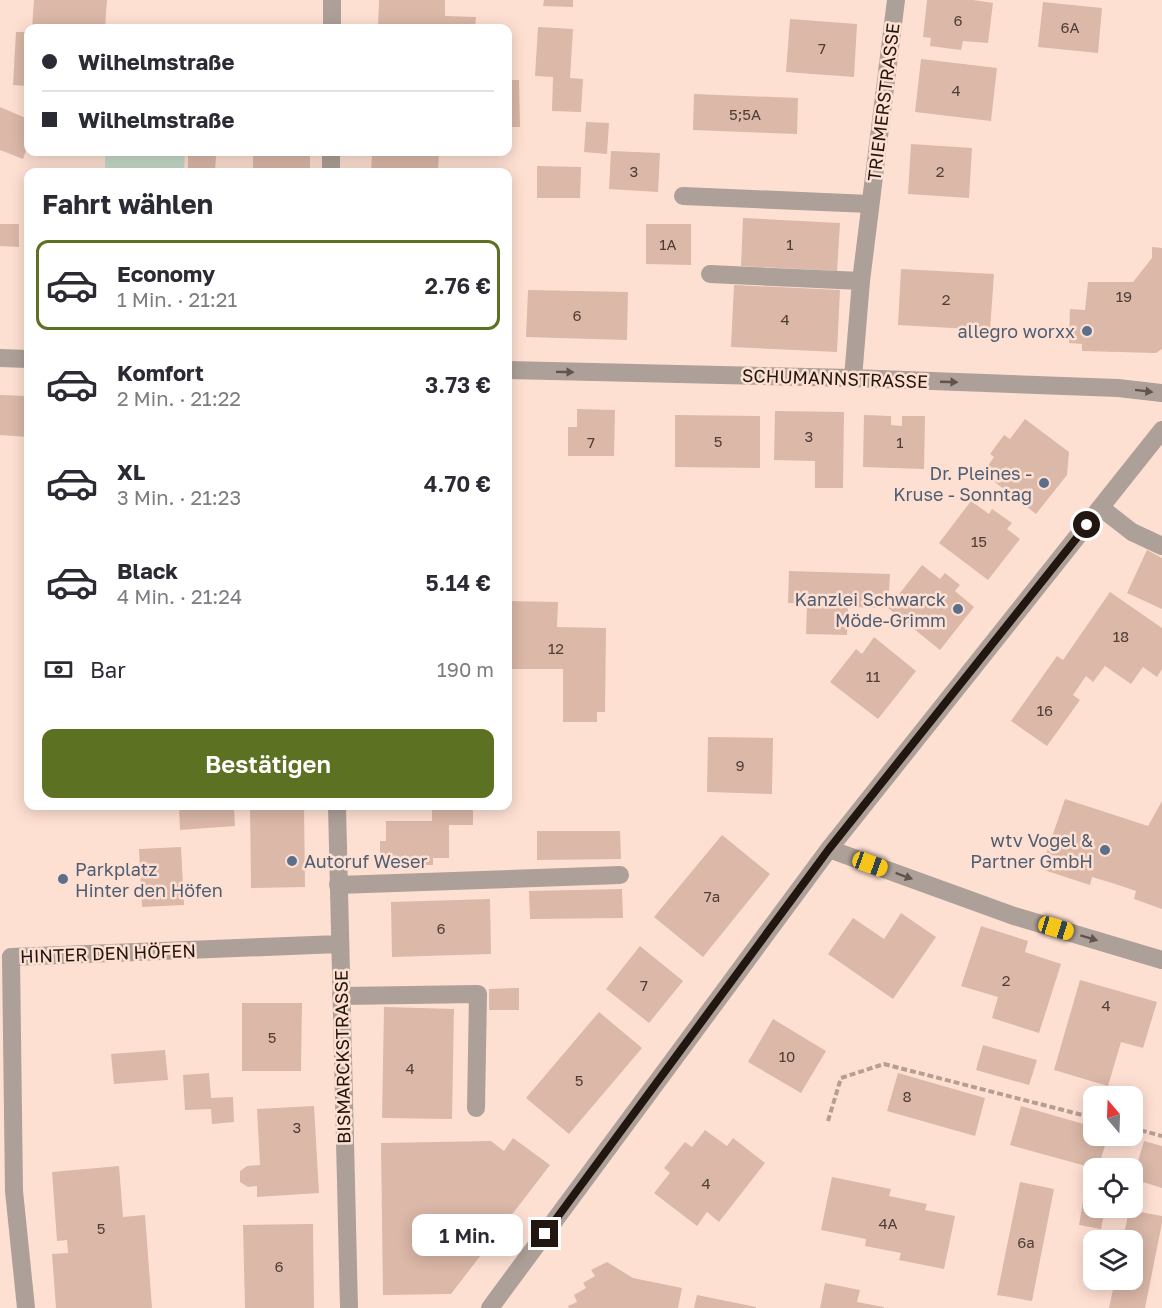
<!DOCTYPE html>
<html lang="de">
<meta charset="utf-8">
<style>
body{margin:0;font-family:"Golos Text",sans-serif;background:#f2f2f3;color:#2b2b33;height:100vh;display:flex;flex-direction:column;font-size:22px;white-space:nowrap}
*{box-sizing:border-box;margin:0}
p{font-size:20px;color:#7c7c81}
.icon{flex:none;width:33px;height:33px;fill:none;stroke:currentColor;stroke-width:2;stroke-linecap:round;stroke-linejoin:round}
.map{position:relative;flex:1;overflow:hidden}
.panel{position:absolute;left:24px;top:168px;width:488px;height:642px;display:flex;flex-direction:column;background:#fff;border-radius:12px;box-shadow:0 3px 15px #0003}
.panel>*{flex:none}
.hud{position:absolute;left:24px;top:24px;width:488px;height:132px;border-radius:12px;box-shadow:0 3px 15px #0003;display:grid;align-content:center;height:132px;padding:0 18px;background:#fff}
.needle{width:39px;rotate:341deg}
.controls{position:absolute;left:1083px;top:1086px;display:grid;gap:12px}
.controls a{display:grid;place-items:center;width:60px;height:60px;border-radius:12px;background:#fff;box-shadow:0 3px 15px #0003;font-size:30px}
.end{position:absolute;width:27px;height:27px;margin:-14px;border:8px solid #221610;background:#fff;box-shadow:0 0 0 3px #fff}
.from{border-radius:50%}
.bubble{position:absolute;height:42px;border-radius:12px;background:#fff;box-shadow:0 3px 15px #0003;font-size:20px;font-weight:600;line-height:42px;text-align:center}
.car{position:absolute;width:18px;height:36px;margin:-18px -9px;border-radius:8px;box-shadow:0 0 4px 2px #0007;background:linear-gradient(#f5c518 24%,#345 0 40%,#f5c518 0 76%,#345 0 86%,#f5c518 0)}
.hud b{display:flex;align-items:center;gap:21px;height:57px;font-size:22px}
.hud b+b{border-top:2px solid #e1e1e2}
.hud i{width:15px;height:15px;background:#2b2b33}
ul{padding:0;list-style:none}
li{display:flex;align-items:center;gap:18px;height:90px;margin:0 12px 9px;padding:0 6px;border:3px solid transparent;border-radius:12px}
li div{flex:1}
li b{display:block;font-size:22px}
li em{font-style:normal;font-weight:600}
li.selected{border-color:#5c7122}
li>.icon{width:54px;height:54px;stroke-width:1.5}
h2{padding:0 18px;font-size:27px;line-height:72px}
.pay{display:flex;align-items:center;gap:15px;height:66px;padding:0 18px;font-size:22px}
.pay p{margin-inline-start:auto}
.action{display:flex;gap:12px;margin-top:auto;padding:12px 18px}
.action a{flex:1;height:69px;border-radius:12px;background:#5c7122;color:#fff;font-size:24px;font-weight:600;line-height:69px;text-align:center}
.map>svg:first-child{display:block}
.green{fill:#c6dac8}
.building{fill:#dbb8a8}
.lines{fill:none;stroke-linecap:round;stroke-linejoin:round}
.path{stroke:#b69e93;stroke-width:4;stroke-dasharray:6 3;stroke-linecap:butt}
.service{stroke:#ada098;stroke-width:18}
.minor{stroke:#ada098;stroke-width:18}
.oneway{fill:#61544d}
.route{stroke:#221610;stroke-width:8}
.service-dot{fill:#5c6f8a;stroke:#fee0d3;stroke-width:2}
.labels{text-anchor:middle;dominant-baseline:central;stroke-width:5;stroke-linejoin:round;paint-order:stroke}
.number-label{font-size:15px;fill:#503e36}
.street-label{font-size:18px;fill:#221610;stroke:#fee0d3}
.service-label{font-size:18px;fill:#4e5e75;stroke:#fee0d3;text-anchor:end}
</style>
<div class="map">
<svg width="1162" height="1308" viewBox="0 0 1162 1308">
<rect width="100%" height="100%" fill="#fee0d3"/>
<path class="green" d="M105 152H185L184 172H105Z"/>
<path class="building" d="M34 0H107L105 28H32Z
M379 0H445V16L476 17 475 28H378Z
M544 0H573V7L543 6Z
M927 0H973L993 3 988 43 963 41 961 50 930 46 931 38 923 37Z
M1043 2 1102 8 1098 53 1038 47Z
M790 19 857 24 854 77 786 72Z
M538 27 573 29 570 78 583 79 581 112 552 111 553 77 535 76Z
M16 32H28V86L13 85Z
M921 59 997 68 991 121 915 112Z
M507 80H519L520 127H507Z
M694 94 798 98 797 134 693 130Z
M0 107 28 119V145L23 159 0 150Z
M586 122 609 123 607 154 584 152Z
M911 144 972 148 969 198 908 194Z
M611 151 660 153 658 192 609 189Z
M253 152H310V172H253Z
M382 152H439L438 172H371L372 155H382Z
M188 156H216L215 172H188Z
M537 166 581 167 580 198H537Z
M743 218 840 223 837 271 741 266Z
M0 224H19V247L0 246Z
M646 224H691V265L646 264Z
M1152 247 1162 248V349L1156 353 1082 351V344L1069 343 1070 309 1085 310 1088 282H1133L1152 258Z
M901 269 994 274 990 330 898 325Z
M734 285 840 290 837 352 731 347Z
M528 290 628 292 627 340 526 337Z
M0 395 28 396V437L0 435Z
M577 409 615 410 614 456H568V427H577Z
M775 411 844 412 843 488H815V461L774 460Z
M675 415 760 416V468L675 467Z
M864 415 891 416V425L902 426V416H925L924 469 863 467Z
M1025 419 1069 452 1067 475 1036 514 983 473 994 457 990 454 1004 435 1010 439Z
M971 501 989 514 992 509 1012 523 1007 529 1020 539 988 580 939 543Z
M1147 550 1162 558V609L1127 593Z
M922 565 940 579 945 573 960 585 955 591 974 607 940 650 888 608Z
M789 571 890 574 888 608 848 607 847 635 806 634 807 604 788 603Z
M1110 592 1162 628V669L1157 677 1143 667 1131 684 1105 666 1093 682 1086 676 1073 695 1080 700 1047 746 1011 721 1057 656 1063 660Z
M507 601 558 602 557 627 606 628 605 712H597V722H563V669H507Z
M874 637 916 671 878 719 830 682 856 649 862 654Z
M708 737 773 738 772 794 707 792Z
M1065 799 1148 826 1162 801V909L1134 899 1136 891 1112 883 1092 877 1090 885 1041 869Z
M179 806H234L235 826 180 830Z
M250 806H304L305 887 251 888Z
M432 807H473V825H449V858H433V865H380V841H386V821H432Z
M537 831H620L621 859 537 860Z
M722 835 770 874 703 957 654 917Z
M181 847 184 905 142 907 139 849Z
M622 889 623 918 530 919 529 891Z
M490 899 491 954 392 957 391 902Z
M901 913 936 937 893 999 828 954 853 918 884 939Z
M981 926 1028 941 1025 952 1061 964 1039 1033 992 1018 998 997 961 986Z
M640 946 683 981 649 1023 606 989Z
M1080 980 1157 1002 1143 1048 1121 1042 1108 1086 1054 1070Z
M519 988V1010H489V989Z
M242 1003H302L301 1071H242Z
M384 1007 454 1009 452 1119 382 1118Z
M599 1012 642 1048 569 1134 526 1098Z
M773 1019 826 1051 801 1093 748 1062Z
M983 1045 1037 1060 1029 1085 976 1070Z
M165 1050 168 1080 114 1084 111 1054Z
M209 1073 211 1098 233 1097 234 1122 212 1124 211 1109 185 1110 183 1075Z
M898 1073 985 1098 975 1136 887 1111Z
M314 1106 319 1193 257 1197V1186L248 1187 240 1182V1171L247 1166 260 1165 257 1109Z
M1021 1106 1094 1127V1136H1108L1098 1168H1093L1010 1145Z
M705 1130 727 1146 733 1138 765 1163 719 1222 707 1212 697 1226 654 1193 670 1173 664 1168 685 1142 692 1147Z
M513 1138 550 1165 451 1294 383 1295 381 1143 491 1141 504 1151Z
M1144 1141 1162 1146V1188L1133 1179Z
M119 1166 123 1217 145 1215 152 1308H56L52 1254 68 1253 67 1240 57 1241 52 1172Z
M832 1177 891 1189 889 1196 927 1204 925 1210 955 1216 944 1269 899 1260 901 1253 865 1246 866 1239 821 1230Z
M1020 1182 1054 1189 1032 1301 997 1295Z
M1086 1184 1094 1185V1208H1105L1101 1229 1079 1225Z
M1129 1210 1162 1216V1223L1145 1308H1109L1115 1280H1132V1240H1123Z
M313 1224 314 1308H245L243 1225Z
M607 1262 633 1278 682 1288 678 1308H569L568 1306 577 1302 574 1295 586 1288 583 1283 595 1276 591 1270Z
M825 1283 860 1290 857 1302 884 1307V1308H820Z
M697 1295 756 1307V1308H694Z"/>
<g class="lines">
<path class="path" d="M828 1121 841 1078 884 1064 1094 1118
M1132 1128 1162 1136"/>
<path class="service" d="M683 196 870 204
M710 274 861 281
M1101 508 1132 532 1162 546
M338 885 620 875
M11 957 14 1191 26 1308
M341 996 478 994 476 1108"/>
<path class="minor" d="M332 0V28
M331 172V152
M0 358 28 359
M507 370 853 378 1118 388 1162 393
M853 378 861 281 896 0
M337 806 349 1308
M829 849 1014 916 1162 960
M11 957 339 944
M490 1308 829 849 1162 430"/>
</g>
<defs><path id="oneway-solid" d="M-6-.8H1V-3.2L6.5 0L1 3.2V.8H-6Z" transform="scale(1.5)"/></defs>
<g class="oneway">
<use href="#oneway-solid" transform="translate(565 372) rotate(1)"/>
<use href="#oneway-solid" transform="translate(949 382) rotate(2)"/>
<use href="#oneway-solid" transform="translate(1144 391) rotate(7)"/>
<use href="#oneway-solid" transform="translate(904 876) rotate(20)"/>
<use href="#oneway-solid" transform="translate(1089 938) rotate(17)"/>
</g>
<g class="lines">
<path class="route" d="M545 1234 829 849 1087 525"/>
</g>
<g class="service-dot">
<circle cx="1087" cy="331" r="6"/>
<circle cx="1044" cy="483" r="6"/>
<circle cx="958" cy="609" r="6"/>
<circle cx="1105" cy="850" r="6"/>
<circle cx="292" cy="861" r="6"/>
<circle cx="63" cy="879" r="6"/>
</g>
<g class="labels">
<g class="number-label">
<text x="958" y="20">6</text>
<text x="1070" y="27">6A</text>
<text x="822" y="48">7</text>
<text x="956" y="90">4</text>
<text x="745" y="114">5;5A</text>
<text x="634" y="171">3</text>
<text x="940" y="171">2</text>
<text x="668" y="244">1A</text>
<text x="790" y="244">1</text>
<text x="1124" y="296">19</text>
<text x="946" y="299">2</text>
<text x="577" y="315">6</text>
<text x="785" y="319">4</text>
<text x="809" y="436">3</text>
<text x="718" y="441">5</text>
<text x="591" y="442">7</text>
<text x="900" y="442">1</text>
<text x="979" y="541">15</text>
<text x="1121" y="636">18</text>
<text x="556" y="648">12</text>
<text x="873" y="676">11</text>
<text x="1045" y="710">16</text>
<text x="740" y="765">9</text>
<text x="712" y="896">7a</text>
<text x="441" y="928">6</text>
<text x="1006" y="980">2</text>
<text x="644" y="985">7</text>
<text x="1106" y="1005">4</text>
<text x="272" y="1037">5</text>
<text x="787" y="1056">10</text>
<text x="410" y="1068">4</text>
<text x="579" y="1080">5</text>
<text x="907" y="1096">8</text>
<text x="297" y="1127">3</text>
<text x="706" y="1183">4</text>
<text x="888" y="1223">4A</text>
<text x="101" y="1228">5</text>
<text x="1026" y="1242">6a</text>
<text x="279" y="1266">6</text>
</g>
<g class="street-label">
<text transform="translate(883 102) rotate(-83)">TRIEMERSTRASSE</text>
<text transform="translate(835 378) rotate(2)">SCHUMANNSTRASSE</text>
<text transform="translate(108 953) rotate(-2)">HINTER DEN HÖFEN</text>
<text transform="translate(342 1057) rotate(-91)">BISMARCKSTRASSE</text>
</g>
<g class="service-label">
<text x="1075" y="331">allegro worxx</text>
<text x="1032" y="473">Dr. Pleines -<tspan x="1032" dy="21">Kruse - Sonntag</tspan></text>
<text x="946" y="599">Kanzlei Schwarck<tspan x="946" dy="21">Möde-Grimm</tspan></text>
<text x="1093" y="840">wtv Vogel &amp;<tspan x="1093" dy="21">Partner GmbH</tspan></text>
<text x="304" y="861" text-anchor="start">Autoruf Weser</text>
<text x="75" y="869" text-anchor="start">Parkplatz<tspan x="75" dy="21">Hinter den Höfen</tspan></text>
</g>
</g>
</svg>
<div class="controls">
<a><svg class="needle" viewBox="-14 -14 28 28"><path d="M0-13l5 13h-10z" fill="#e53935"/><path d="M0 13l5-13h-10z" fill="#7c7c81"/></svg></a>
<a><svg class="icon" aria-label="locate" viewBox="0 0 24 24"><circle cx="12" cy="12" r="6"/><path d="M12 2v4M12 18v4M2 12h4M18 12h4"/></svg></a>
<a><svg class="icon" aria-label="layers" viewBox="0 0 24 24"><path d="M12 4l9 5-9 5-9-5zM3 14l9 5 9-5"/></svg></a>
</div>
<i class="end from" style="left:1087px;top:525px"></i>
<i class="end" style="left:545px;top:1234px"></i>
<div class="bubble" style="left:412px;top:1214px;width:111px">1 Min.</div>
<i class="car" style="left:870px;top:864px;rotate:110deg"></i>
<i class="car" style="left:1056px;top:928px;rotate:107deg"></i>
<div class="hud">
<b><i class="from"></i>Wilhelmstraße</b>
<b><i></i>Wilhelmstraße</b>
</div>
<section class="panel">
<h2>Fahrt wählen</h2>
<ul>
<li class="selected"><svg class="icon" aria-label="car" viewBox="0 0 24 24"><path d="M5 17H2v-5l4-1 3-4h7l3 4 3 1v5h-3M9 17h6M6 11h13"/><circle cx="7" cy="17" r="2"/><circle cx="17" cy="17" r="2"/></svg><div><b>Economy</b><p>1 Min. · 21:21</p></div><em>2.76 €</em></li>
<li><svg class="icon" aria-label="car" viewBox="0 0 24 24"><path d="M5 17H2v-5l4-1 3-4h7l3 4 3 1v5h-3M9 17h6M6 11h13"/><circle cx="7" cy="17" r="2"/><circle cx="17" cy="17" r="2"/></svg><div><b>Komfort</b><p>2 Min. · 21:22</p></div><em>3.73 €</em></li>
<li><svg class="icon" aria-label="car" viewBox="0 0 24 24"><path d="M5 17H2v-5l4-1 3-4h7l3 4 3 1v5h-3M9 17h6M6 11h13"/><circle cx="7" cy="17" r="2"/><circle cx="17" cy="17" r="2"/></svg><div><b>XL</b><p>3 Min. · 21:23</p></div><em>4.70 €</em></li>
<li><svg class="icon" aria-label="car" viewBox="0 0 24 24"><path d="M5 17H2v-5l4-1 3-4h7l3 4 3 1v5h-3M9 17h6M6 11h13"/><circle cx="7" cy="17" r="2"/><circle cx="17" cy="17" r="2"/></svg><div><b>Black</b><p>4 Min. · 21:24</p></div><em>5.14 €</em></li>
</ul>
<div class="pay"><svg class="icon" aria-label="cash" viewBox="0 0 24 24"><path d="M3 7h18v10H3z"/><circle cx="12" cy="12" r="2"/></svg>Bar<p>190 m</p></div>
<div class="action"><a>Bestätigen</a></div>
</section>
</div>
